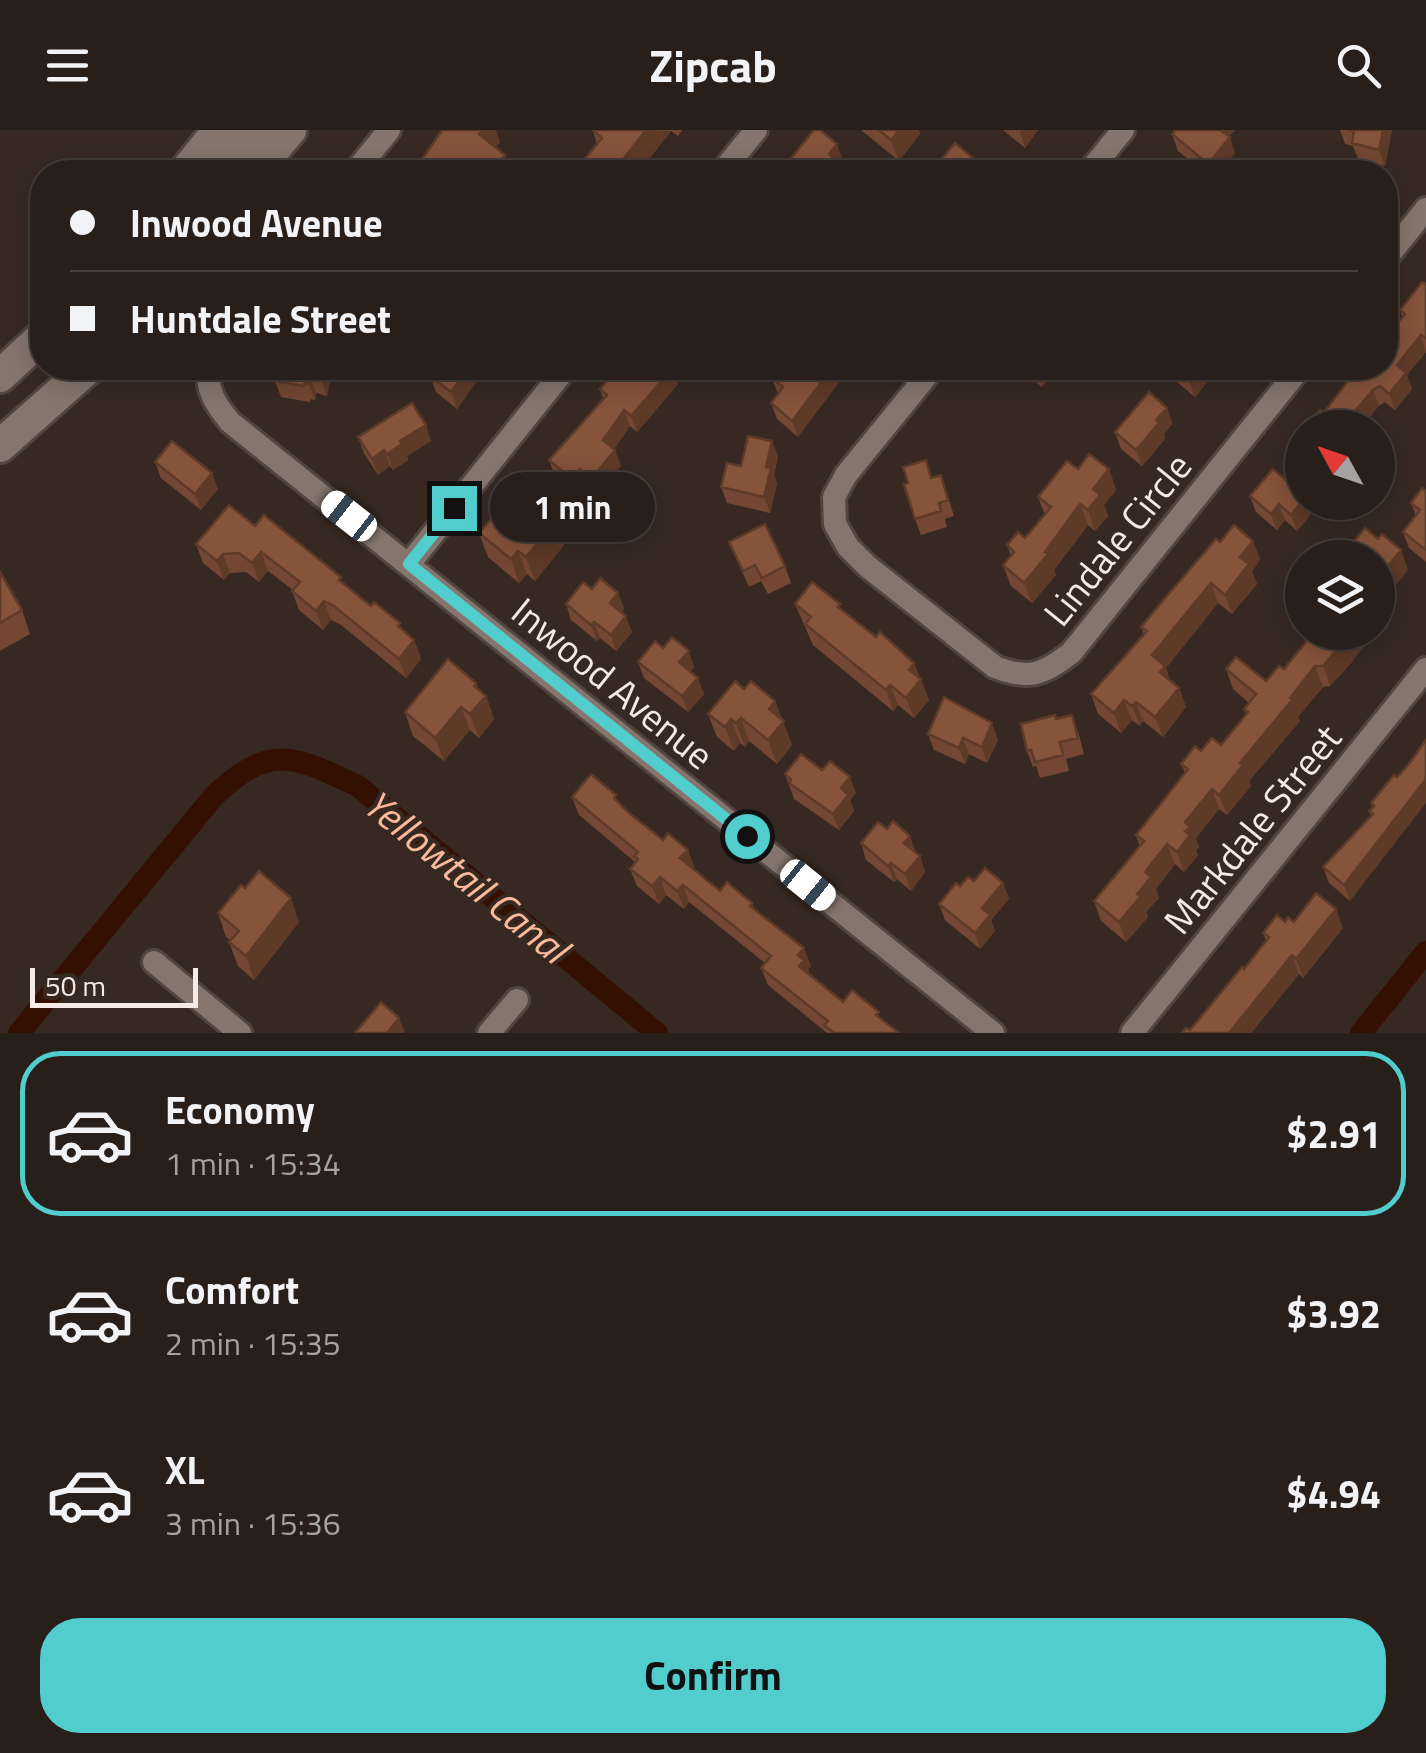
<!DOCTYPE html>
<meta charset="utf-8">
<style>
body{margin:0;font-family:"Titillium Web",sans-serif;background:#312723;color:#f1f3f6;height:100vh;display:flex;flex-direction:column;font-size:38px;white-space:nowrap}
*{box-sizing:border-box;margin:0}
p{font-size:32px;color:#a5a2a2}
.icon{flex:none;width:55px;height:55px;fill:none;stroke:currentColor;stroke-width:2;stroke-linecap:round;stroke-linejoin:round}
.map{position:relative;height:903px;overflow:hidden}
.panel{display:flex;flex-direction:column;background:#291f1a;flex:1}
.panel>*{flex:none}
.hud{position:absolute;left:30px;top:30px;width:1368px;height:220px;border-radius:40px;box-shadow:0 5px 25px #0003,0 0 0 2px #453d39;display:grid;align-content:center;height:220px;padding:0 40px;background:#291f1a}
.needle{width:65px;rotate:310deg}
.fabs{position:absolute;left:1285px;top:280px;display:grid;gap:20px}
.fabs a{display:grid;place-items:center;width:110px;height:110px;border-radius:50%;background:#291f1a;box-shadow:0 5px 25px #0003,0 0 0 2px #453d39;font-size:50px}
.scale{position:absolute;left:30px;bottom:25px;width:168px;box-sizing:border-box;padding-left:10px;border:5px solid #f5eae6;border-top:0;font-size:28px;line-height:35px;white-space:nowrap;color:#f5eae6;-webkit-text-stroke:8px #372922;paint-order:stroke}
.end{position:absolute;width:45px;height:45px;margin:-22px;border:12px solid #52cdcd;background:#111;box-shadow:0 0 0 5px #111}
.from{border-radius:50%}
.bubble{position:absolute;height:70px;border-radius:35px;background:#291f1a;box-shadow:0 5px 25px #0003,0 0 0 2px #453d39;font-size:32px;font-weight:700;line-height:70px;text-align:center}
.car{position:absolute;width:30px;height:60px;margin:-30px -15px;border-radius:12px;box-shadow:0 0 8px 2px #0007;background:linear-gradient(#fff 24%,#345 0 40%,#fff 0 76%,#345 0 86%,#fff 0)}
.hud b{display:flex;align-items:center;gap:35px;height:95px;font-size:38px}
.hud b+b{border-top:2px solid #453d39}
.hud i{width:25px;height:25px;background:#f1f3f6}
ul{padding:18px 0 0;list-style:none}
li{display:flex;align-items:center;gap:30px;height:165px;margin:0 20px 15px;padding:0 20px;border:5px solid transparent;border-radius:40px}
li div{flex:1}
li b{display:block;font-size:38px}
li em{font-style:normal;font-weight:700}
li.active{border-color:#52cdcd}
li>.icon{width:90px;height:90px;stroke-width:1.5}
.primary-button{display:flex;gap:20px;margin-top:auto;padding:20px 40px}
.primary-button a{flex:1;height:115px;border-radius:40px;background:#52cdcd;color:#111;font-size:40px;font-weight:700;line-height:115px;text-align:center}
header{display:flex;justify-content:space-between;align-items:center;height:130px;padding:0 40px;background:#291f1a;font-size:45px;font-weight:700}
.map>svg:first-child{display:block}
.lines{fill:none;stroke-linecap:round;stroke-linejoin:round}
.canal{stroke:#331001;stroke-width:22}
.minor-casing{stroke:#524540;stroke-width:28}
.secondary-casing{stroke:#524540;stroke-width:38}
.minor{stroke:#86756d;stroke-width:22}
.secondary{stroke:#86756d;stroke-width:32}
.wall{fill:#734733}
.shaded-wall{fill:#5e3a29}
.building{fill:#86533b;stroke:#5e3a29;stroke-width:2.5}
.route{stroke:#52cdcd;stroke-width:12}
.labels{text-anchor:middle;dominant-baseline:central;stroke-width:8;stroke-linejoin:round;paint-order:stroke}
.street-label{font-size:38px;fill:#f5eae6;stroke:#372922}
.water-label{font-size:40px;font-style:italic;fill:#fcba9d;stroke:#372922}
</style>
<header><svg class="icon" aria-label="menu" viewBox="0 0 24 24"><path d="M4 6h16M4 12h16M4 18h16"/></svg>Zipcab<svg class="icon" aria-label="search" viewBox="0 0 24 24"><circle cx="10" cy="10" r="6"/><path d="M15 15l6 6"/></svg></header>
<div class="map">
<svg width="1426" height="903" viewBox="0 0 1426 903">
<rect width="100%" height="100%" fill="#372922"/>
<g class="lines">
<path class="canal" d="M19 903 214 666C271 612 294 626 358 656L657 903
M1361 903 1426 822"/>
<g class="minor-casing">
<path id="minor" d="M355 42 389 0
M722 42 756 0
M1089 42 1123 0
M1385 130 1426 79
M210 238C204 258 217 276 230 292L993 903
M933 238 846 345 834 367 835 394 848 417 867 436 995 537C1029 550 1042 545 1071 523L1300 238
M409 434 566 238
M154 832 240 903
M489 903 517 870
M1132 903 1426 539"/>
</g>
<g class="secondary-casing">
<path id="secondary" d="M185 42 219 0
M221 42 254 0
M255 42 290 0
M0 246 42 207
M0 316 88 238"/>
</g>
<use href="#minor" class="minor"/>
<use href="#secondary" class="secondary"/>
</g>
<path class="wall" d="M593 0H682L678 6 671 1 639 42H574L597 14Z
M861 0H919L920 4 899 31Z
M1003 0H1038L1025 18Z
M1340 0H1392L1385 36 1358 29 1353 16 1345 14Z
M1172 4 1229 7 1235 23 1220 42H1205L1178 21Z
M1426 154V222L1407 245 1412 259 1395 280 1385 272 1379 276 1324 282 1385 238 1402 187 1400 180Z
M270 238H328L331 246 327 266 316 263 315 270 311 269 310 272 281 267Z
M431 238H486L457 279 436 262 430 246 433 242Z
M780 238 798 307 777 289 771 273 778 264 772 248Z
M1018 238H1057L1042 257Z
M1165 238H1219L1195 267 1167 244Z
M631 249 678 254 637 302 630 296 614 319 621 336 598 364 586 355 578 365 555 346 549 330 603 269 600 259 622 250Z
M1167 278 1172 294 1164 304 1165 309 1142 336 1121 319 1115 302Z
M358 307 431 311 407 326 408 330 393 340 390 336 378 345 364 323Z
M772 311 778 327 774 345 777 354 770 383 727 373 721 357 741 336Z
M155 332 218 359 201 380 161 348Z
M1078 339H1109L1116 360 1104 375 1108 386 1095 401 1088 395 1054 440 1056 445 1032 473 1011 456 1003 435 1011 426 1007 415 1025 408 1045 385 1038 367Z
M941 345 954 386 945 389 947 397 921 405 915 389 932 347Z
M1426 361V432L1409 418 1403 402 1416 386 1411 373Z
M1250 366 1312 383 1297 401 1285 390 1277 400 1256 382Z
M553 389 564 415 535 451 527 444 519 453 488 427 479 403 509 392Z
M255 396 344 454 414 510 421 529 406 548 341 495 331 490 323 500 299 480 292 461 293 460 268 441 259 452 246 442 230 443 224 450 203 433 196 414Z
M1253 411 1260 430 1252 441 1257 454 1232 484 1218 473 1166 538 1170 551 1179 558 1186 577 1163 607 1143 591 1140 596 1132 590 1121 603 1098 584 1091 564 1144 505 1141 497 1220 412Z
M729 412 785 436 791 453 768 464 761 451 749 457Z
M0 442 22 480 30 504 0 521Z
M592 459 618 463 624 479 621 482 632 502 616 521 600 508 597 511 571 490 566 474Z
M795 474 843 481 914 533 929 570 914 588 898 575 893 581 813 515Z
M663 518 694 537 691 541 704 564 688 582 644 548 638 532Z
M1352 532 1330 556 1323 557 1298 587 1300 591 1249 651 1251 656 1227 685 1219 679 1196 708 1199 717 1196 720 1198 725 1184 742 1175 734 1156 759 1159 768 1146 782 1148 787 1126 812 1101 791 1094 771 1140 717 1136 705 1185 643 1181 634 1201 621 1221 615 1246 584 1244 579 1249 573 1233 559 1226 539 1266 551 1284 539Z
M476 553 479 560 486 566 494 589 479 608 470 600 444 631 413 606 405 582Z
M744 559 775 571 792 615 777 634 749 611 745 617 740 613 734 621 717 607 708 584Z
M1056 589 1078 601 1084 624 1066 629 1069 641 1040 648 1036 636 1033 637 1027 621Z
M992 593 998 610 987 633 969 624 965 634 934 620 928 604Z
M822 640 856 663 850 670 854 681 839 700 794 669 785 644Z
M1397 647 1350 771 1329 753 1323 737 1371 686 1369 681 1372 678 1371 673Z
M572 667 619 674 663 710 688 720 694 737 693 738 720 761 752 773 755 780 811 836 808 839 809 844 843 872 882 890 899 903H827L768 855 761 838 765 833 689 772 684 779 666 765 659 774 637 756 630 739 635 732 579 685Z
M887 699 910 706 915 723 920 726 925 742 911 761 897 749 894 752 866 730 861 713Z
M974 751 1003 753 1009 769 991 790 995 801 980 819 945 790 939 774 960 756Z
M245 758 299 792 254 850 238 836 229 812 230 810 226 807 218 783Z
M1285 792 1343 798 1303 848 1299 844 1251 903H1182L1190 900 1244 839 1266 811 1263 803Z"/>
<path class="shaded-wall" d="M482 0H496L500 12 488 28 479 4Z
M646 0 671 1 639 42H614Z
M899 0H919L920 4 899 31 891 10Z
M1021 0H1038L1025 18 1020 2Z
M1218 0H1235L1223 14Z
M1383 0H1392L1385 36 1379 20Z
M1230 7 1235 23 1220 42H1212L1208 34Z
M837 14 844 33 837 42 829 24Z
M505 25 512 42H491Z
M604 33 607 42H596Z
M1421 205 1426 222 1407 245 1412 259 1395 280 1389 264 1397 235Z
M324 238H328L331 246 327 266 321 249Z
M469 238H486L457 279 451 262Z
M673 238 678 254 637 302 631 286Z
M832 238H850L798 307 792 291Z
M1038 238H1057L1042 257 1036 241Z
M1200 238H1219L1195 267 1189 251Z
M310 247 316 263 315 270 309 254Z
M1373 260 1379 276 1361 298H1343Z
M1167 278 1172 294 1164 304 1165 309 1142 336 1136 320 1156 290Z
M624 280 630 296 609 326 603 310Z
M426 295 431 311 407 326 408 330 393 340 387 324 400 311Z
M772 311 778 327 774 345 777 354 770 383 764 367 766 337Z
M384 320 390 336 378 345 372 329Z
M615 320 621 336 598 364 592 348Z
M580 339 586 355 578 365 572 349Z
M1109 339 1116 360 1104 375 1108 386 1095 401 1088 380 1093 359Z
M212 343 218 359 201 380 195 364Z
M1302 371V372H1308L1312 383 1297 401 1291 385Z
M1080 374 1088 395 1054 440 1056 445 1032 473 1024 453Z
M1279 374 1285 390 1277 400 1271 384Z
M550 381 564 415 535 451 526 427Z
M1253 411 1260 430 1252 441 1257 454 1232 484 1225 465 1240 427Z
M1401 420 1408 440 1385 468 1390 483 1378 499V448Z
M518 421 527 444 519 453 511 429Z
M261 422 268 441 259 452 252 433Z
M223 424 230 443 224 450 217 431Z
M1211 453 1218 473 1166 538 1172 555 1167 562 1152 525Z
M618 463 624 479 616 489 610 473Z
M324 471 331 490 323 500 316 481Z
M626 486 632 502 616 521 611 505Z
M594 492 600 508 597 511 591 495Z
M1352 502H1375L1352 532 1330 556 1323 536Z
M414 510 421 529 406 548 399 529Z
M689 521 694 537 685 548 679 532Z
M914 533 929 570 914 588 906 568 909 540Z
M1315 536 1323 557 1298 587 1300 591 1249 651 1251 656 1227 685 1219 665 1240 633Z
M698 548 704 564 688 582 682 566Z
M476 553 482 570 486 566 494 589 479 608 470 584 474 556Z
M890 555 898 575 893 581 886 560Z
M1179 558 1186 577 1163 607 1155 587Z
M1124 570 1132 590 1121 603 1114 583Z
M775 571 792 615 777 634 768 610 769 579Z
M1136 572 1143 591 1140 596 1132 576Z
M461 577 470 600 444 631 435 608Z
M741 588 749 611 745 617 736 593Z
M731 589 740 613 734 621 725 597Z
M992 593 998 610 987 633 982 617Z
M963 608 969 624 965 634 959 618Z
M850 647 856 663 850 670 854 681 839 700 833 684 841 658Z
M1426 649V673L1350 771 1344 755Z
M1212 659 1219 679 1196 708 1199 717 1196 720 1198 725 1184 742 1177 722 1185 701V692Z
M910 706 916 722 910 730 904 713Z
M1167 714 1175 734 1156 759 1159 768 1146 782 1148 787 1126 812 1119 792 1137 764 1145 742Z
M688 720 694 737 687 746 680 728Z
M920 726 925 742 911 761 905 744Z
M891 733 897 749 894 752 888 736Z
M660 747 666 765 659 774 652 756Z
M1003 753 1009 769 991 790 995 801 980 819 975 803 982 778Z
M683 755 689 772 684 779 677 761Z
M291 768 299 792 254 850 246 826Z
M1336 779 1343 798 1303 848 1296 829Z
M804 818 811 836 808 839 811 848 799 836 798 825Z
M1292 825 1299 844 1251 903H1229Z
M399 888 405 903H387Z"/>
<path class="building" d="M442 0H482L479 4 505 25 491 42H408L411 39 414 41Z
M593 0H646L614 41 604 33 596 42H574L602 8Z
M814 0H820L837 14 829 24 843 36 838 42H780Z
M879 0H899L891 10Z
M1176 0H1220L1230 7 1208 34 1172 4Z
M1348 0H1383L1379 20 1352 13 1354 1Z
M955 13 988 40 986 42H931Z
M1153 30 1169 42H1137L1140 39 1143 41Z
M1422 152 1426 154V208L1421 205 1397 235 1406 243 1389 264 1380 256 1373 260 1342 296 1344 298H1306L1320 280 1324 282 1358 238H1385V209L1405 184 1400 180Z
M273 238H324L321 249 310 247 309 254 305 253 304 256 275 251 277 239Z
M437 238H469L451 262 430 246Z
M641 238H673L631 286 624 280 603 310 615 320 592 348 580 339 572 349 549 330 607 265 600 259 614 242 622 250 626 245 631 249Z
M780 238H832L792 291 771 273 783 257 772 248Z
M1173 238H1200L1189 251Z
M1149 262 1167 278 1156 290 1159 293 1136 320 1115 302Z
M412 273 426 295 400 311 402 314 387 324 384 320 372 329 358 307Z
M748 306 772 311 766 337 771 338 764 367 721 357 727 333 741 336Z
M172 311 212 343 195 364 155 332Z
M1089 324 1109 339 1093 359 1100 365 1088 380 1080 374 1045 422 1048 424 1024 453 1003 435 1014 422 1007 415 1018 402 1025 408 1051 377 1038 367 1067 331 1078 339Z
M926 330 931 348 941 345 948 370 939 373 941 381 915 389 904 354 908 353 903 337Z
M1273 339 1302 364V371L1291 385 1279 374 1271 384 1250 366Z
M1422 358 1426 361V420L1403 402 1420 380 1411 373Z
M531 366 550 381 548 384 556 391 526 427 518 421 511 429 479 403 493 387 501 394 506 389 509 392Z
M229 375 255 396 264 385 341 447 339 450 371 476 374 472 400 493 398 496 414 510 399 529 334 476 324 471 316 481 292 461 300 452 261 422 252 433 239 423 223 424 217 431 196 414Z
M765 394 785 436 762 448 755 435 743 441 729 412Z
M1234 395 1253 411 1240 427 1249 434 1225 465 1211 453 1152 525 1165 536 1160 542 1179 558 1155 587 1136 572 1132 576 1124 570 1114 583 1091 564 1147 501 1141 497 1160 474 1216 409 1220 412Z
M1365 398 1378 409 1382 404 1401 420 1378 448V428H1340Z
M0 442 22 480 0 493Z
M600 448 618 463 610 473 626 486 611 505 594 492 591 495 566 474 583 452 592 459Z
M812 452 840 474 838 477 876 507 880 502 914 533 909 540 921 549 906 568 890 555 886 560 805 494 811 487 795 474Z
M1314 502H1352L1323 536H1315L1290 568 1292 570 1240 633 1243 635 1219 665 1212 659 1185 692 1191 697 1185 701 1190 705 1177 722 1167 714 1145 742 1151 747 1137 764 1141 766 1119 792 1094 771 1144 711 1136 705 1188 639 1181 634 1195 616 1201 621 1212 608 1221 615 1248 582 1244 579 1256 564 1226 539 1236 527 1266 551 1279 536 1284 539Z
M672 507 689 521 679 532 698 548 682 566 638 532 655 511 663 518Z
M448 529 476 553 474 556 486 566 470 584 461 577 435 608 405 582Z
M735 551 744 559 751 551 775 571 769 579 784 591 768 610 741 588 736 593 731 589 725 597 708 584Z
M944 567 992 593 982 617 963 608 959 618 928 604Z
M1055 585 1056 589 1072 585 1078 608 1060 612 1063 625 1035 632 1031 620 1027 621 1021 594Z
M1426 610V649L1344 755 1323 737 1373 684 1369 681 1374 676 1371 673 1394 645 1397 647 1408 635Z
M801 624 822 640 830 631 850 647 841 658 848 665 833 684 789 653 791 650 785 644Z
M591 644 616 665 614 668 629 683 663 710 668 703 688 720 680 728 720 761 727 752 752 773 750 776 804 818 798 825 804 830 799 836 843 872 852 860 879 882 876 885 899 903H834L824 895 828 891 761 838 771 826 683 755 677 761 660 747 652 756 630 739 638 729 634 726 638 722 572 667Z
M893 691 910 706 904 713 920 726 905 744 891 733 888 736 861 713 878 692 887 699Z
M985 738 1003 753 982 778 990 785 975 803 939 774 956 753 960 756 968 747 974 751Z
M259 741 291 768 246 826 229 812 239 801 218 783 241 755 245 758Z
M1316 763 1336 779 1296 829 1292 825 1229 903H1182L1186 898 1190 900 1242 837 1244 839 1269 807 1263 803 1277 785 1285 792 1288 787 1294 792Z
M381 872 399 888 387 903H355Z"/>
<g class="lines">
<path class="route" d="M454 378 409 434 747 706"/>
</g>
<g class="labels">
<g class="street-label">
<text transform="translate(1117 409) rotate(-51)">Lindale Circle</text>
<text transform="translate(613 553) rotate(39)">Inwood Avenue</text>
<text transform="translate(1252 699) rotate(-51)">Markdale Street</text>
</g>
<g class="water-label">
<text transform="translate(466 746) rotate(39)">Yellowtail Canal</text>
</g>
</g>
</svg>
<div class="fabs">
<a><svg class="needle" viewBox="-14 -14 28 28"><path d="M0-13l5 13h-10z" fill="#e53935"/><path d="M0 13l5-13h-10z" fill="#a5a2a2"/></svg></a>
<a><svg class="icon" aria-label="layers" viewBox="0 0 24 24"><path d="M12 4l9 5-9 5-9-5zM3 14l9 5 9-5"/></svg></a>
</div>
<div class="scale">50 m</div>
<i class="end from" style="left:747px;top:706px"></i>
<i class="end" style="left:454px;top:378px"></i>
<div class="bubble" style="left:490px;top:342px;width:165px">1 min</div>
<i class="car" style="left:349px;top:386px;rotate:308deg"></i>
<i class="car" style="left:808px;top:755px;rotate:129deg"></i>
<div class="hud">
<b><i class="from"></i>Inwood Avenue</b>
<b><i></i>Huntdale Street</b>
</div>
</div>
<section class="panel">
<ul>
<li class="active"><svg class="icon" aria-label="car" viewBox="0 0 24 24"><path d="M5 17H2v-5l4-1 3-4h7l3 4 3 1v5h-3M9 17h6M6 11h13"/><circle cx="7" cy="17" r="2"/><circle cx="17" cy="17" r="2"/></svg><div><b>Economy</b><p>1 min · 15:34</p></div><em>$2.91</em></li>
<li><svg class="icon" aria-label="car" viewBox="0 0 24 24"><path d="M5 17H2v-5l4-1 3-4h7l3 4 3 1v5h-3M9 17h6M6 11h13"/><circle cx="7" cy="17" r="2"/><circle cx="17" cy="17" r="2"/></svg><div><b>Comfort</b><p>2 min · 15:35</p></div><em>$3.92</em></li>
<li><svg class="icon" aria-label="car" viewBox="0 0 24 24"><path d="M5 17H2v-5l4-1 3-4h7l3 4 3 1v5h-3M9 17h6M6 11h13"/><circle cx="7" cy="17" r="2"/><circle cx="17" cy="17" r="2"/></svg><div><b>XL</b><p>3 min · 15:36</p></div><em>$4.94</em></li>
</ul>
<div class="primary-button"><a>Confirm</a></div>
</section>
